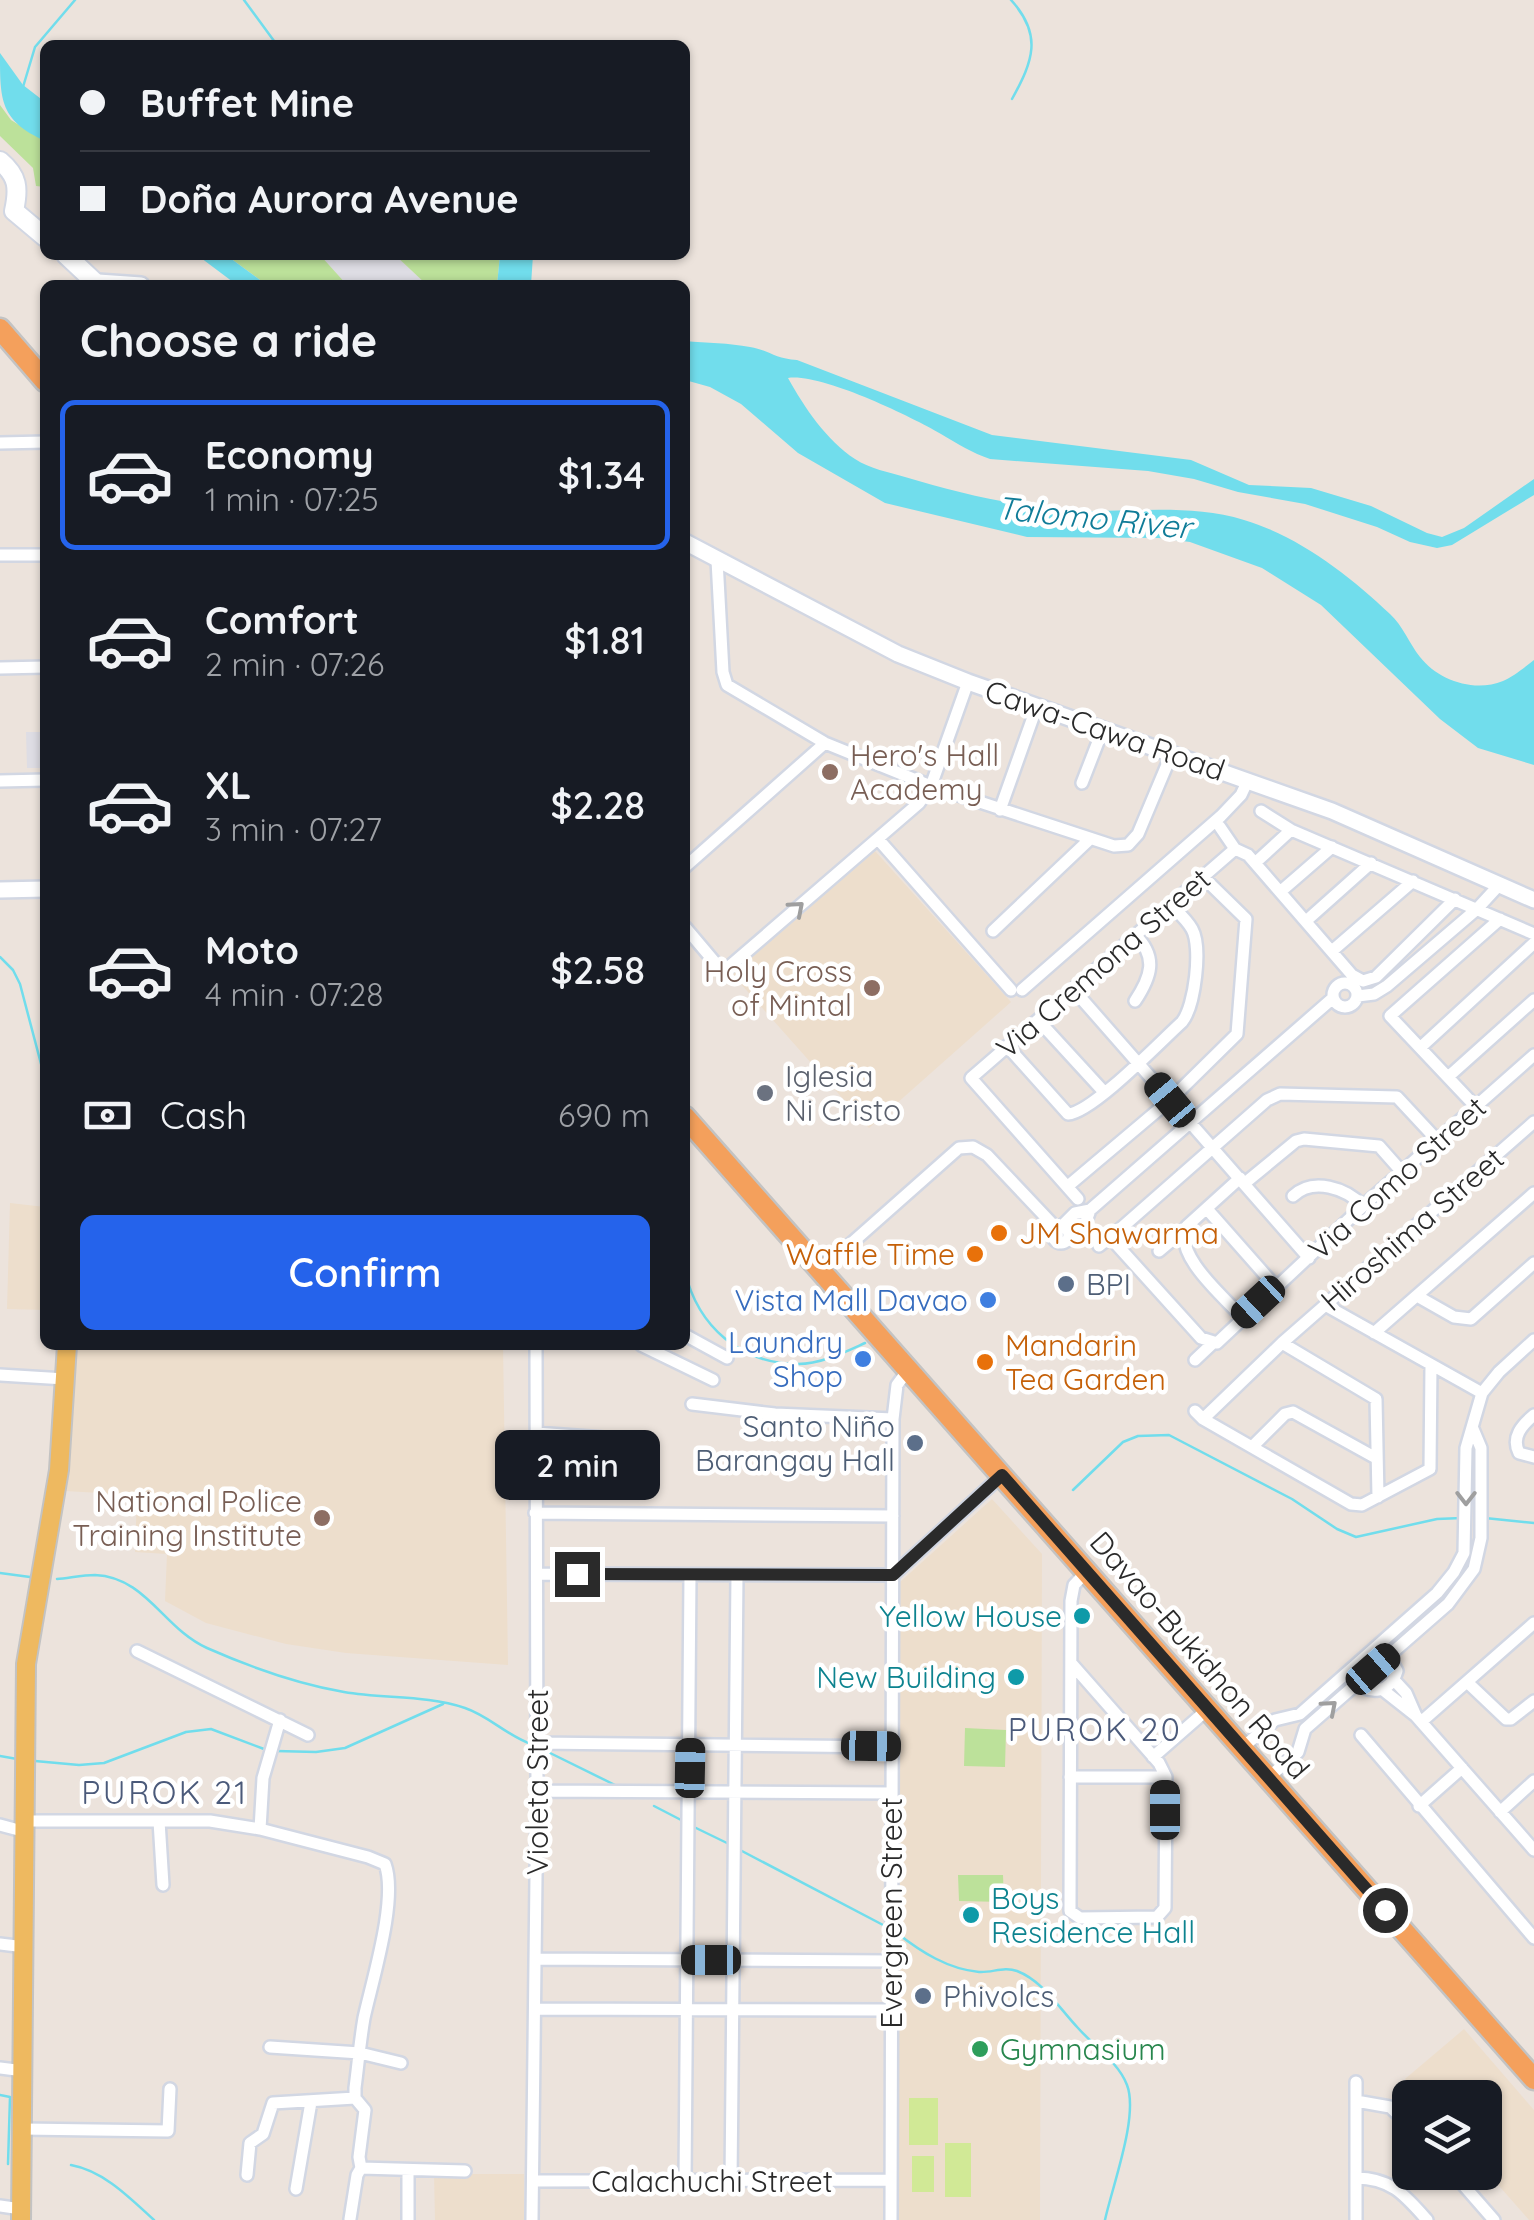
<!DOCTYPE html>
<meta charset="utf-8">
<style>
body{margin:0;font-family:Quicksand,sans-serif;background:#20242c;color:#f1f3f6;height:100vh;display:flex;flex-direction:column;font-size:38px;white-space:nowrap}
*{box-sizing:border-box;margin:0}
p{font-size:32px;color:#9ea1a6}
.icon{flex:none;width:55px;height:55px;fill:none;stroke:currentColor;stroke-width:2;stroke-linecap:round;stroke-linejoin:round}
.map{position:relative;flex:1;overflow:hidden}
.panel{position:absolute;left:40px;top:280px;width:650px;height:1070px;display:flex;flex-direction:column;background:#171b24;border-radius:15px;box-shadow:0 2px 8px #0004}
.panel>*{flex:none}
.top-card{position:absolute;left:40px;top:40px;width:650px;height:220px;border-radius:15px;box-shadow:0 2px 8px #0004;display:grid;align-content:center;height:220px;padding:0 40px;background:#171b24}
.fabs{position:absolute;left:1392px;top:2080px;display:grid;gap:20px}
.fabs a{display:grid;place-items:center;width:110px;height:110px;border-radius:15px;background:#171b24;box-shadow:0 2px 8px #0004;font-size:50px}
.end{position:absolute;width:45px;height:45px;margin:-22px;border:12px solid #2a2a2a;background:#fff;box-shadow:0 0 0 5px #fff}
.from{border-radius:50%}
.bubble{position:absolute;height:70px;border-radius:15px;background:#171b24;box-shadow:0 2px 8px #0004;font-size:32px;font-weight:600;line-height:70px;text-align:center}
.car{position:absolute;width:30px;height:60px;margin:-30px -15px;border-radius:12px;box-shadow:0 0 8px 2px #0007;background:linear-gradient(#222 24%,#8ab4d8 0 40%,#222 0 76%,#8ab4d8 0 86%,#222 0)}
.top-card b{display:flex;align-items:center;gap:35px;height:95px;font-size:38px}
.top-card b+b{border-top:2px solid #363941}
.top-card i{width:25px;height:25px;background:#f1f3f6}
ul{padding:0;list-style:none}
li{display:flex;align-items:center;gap:30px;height:150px;margin:0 20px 15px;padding:0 20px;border:5px solid transparent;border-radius:15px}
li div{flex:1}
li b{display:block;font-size:38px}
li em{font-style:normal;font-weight:600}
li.selected{border-color:#2563eb}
li>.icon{width:90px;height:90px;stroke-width:1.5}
h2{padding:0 40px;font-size:45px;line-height:120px}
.pay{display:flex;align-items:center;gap:25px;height:110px;padding:0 40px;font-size:38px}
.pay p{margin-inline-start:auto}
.cta{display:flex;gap:20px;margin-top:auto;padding:20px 40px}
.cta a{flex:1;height:115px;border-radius:15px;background:#2563eb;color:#fff;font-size:40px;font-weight:600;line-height:115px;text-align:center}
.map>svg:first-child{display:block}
.industrial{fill:#dedde4}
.education{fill:#eddecc}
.green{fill:#bce19a}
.pitch{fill:#d1e996}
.water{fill:#71ddec}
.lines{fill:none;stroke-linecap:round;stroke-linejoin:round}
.stream{stroke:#71ddec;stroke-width:2.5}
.minor-casing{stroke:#d2d7e3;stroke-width:16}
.tertiary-casing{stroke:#d2d7e3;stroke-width:20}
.secondary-casing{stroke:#d2d7e3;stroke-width:22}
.primary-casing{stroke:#c3c3c3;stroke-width:22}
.trunk-casing{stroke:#c3c3c3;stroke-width:25}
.minor{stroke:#fff;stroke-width:11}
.tertiary{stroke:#fff;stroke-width:15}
.secondary{stroke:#fff;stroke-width:18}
.primary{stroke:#eeb960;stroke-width:18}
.trunk{stroke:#f4a05c;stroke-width:20}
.oneway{stroke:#9f9f9f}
.route{stroke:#2a2a2a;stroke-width:12}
.education-dot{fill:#8d6e63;stroke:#fff;stroke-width:4}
.worship-dot{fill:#6b7280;stroke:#fff;stroke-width:4}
.food-dot{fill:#e8710a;stroke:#fff;stroke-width:4}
.service-dot{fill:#5c6f8a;stroke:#fff;stroke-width:4}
.shop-dot{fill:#3f7fe0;stroke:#fff;stroke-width:4}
.culture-dot{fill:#0f9aa8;stroke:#fff;stroke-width:4}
.leisure-dot{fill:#2e9e5b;stroke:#fff;stroke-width:4}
.labels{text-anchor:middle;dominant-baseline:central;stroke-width:9;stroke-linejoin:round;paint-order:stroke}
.street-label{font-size:30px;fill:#2a2a2a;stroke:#fff}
.education-label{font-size:30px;fill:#785e54;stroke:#fff;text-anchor:end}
.worship-label{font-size:30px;fill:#5b616d;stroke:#fff;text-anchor:start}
.food-label{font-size:30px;fill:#c56008;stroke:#fff;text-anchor:start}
.service-label{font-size:30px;fill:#4e5e75;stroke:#fff;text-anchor:start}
.shop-label{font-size:30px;fill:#366cbe;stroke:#fff;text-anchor:end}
.culture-label{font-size:30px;fill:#0d838f;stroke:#fff;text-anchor:end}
.leisure-label{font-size:30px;fill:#27864d;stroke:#fff;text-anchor:start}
.water-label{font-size:32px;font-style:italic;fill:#107c98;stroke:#fff}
.neighbourhood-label{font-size:32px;letter-spacing:2.5px;fill:#4b5a7a;stroke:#fff}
</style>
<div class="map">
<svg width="1534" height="2220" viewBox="0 0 1534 2220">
<rect width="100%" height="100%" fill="#ece3dc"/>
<path class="industrial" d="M320 255H395L427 285H347Z
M26 732H45V768H27Z"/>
<path class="education" d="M875 851 1011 1002 869 1128 732 974Z
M10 1203 45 1207V1310L7 1309Z
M75 1345H503L508 1665 346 1653 286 1644 206 1623 165 1601 167 1554 135 1552 137 1495 65 1491Z
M992 1499 1042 1554 1040 2220H898L900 1582Z
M1464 2029 1534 2110V2220H1529L1485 2170V2098L1421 2097 1405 2079Z
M434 2174H524V2220H435Z"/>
<path class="green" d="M0 105 11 120 45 141V187L36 186 33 168 0 136Z
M226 255H320L347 285H267Z
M395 255H500L497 285H427Z
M965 1728 1006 1730 1005 1767 964 1766Z
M958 1875H1003L1004 1902 959 1901Z"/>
<path class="pitch" d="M909 2098H938V2145H909Z
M945 2143H971V2197H945Z
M912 2156H934V2192H912Z"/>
<path class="water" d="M0 53 23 85 45 102V141C0 120 0 101 0 53Z
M197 255H226L267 285H237Z
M500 255H533L531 285H497Z
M685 341C707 343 729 343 750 347 769 350 775 359 797 360L992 435 1191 460 1249 485 1311 488 1371 506 1427 533 1442 537 1464 528 1534 479V495L1452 545 1437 548 1410 542 1377 527 1305 504 1238 492 1194 479 1148 471 990 459C972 453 958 444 941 434 910 416 821 373 788 378 804 407 827 441 855 459 870 469 889 472 905 477 965 495 1029 510 1092 511 1142 511 1195 505 1244 520 1298 536 1349 575 1390 614 1403 626 1409 643 1420 657 1438 680 1474 693 1503 681 1513 677 1525 667 1534 660V765L1478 748 1440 719 1321 605 1262 568 1190 542 1159 538 1027 537 885 503 798 453 741 404 710 387 685 380Z"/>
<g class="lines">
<path class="stream" d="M244 0 277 45
M1011 0C1043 35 1033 61 1012 99
M23 87 35 47 75 0
M0 957 13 970 20 984 45 1079
M685 1272C698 1326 740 1364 798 1364 821 1364 845 1352 865 1343
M1073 1490 1123 1442 1138 1436 1169 1435 1292 1499 1337 1529 1356 1537 1437 1519 1462 1518
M1485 1518 1534 1523
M0 1573 30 1577
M57 1579C69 1578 83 1575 95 1575 146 1577 164 1629 207 1648 250 1667 298 1684 344 1692 384 1699 426 1695 465 1708 489 1716 506 1735 531 1744
M544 1750 617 1786
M276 1751 316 1752 345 1748 443 1704
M0 1756 17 1759
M35 1761 79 1765 104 1763 186 1732 211 1729 264 1749
M654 1806 683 1821
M694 1827 729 1844
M740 1850 885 1926
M897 1933C921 1952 948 1969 979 1972 992 1973 1004 1966 1017 1971 1043 1981 1059 2008 1078 2028 1093 2045 1119 2063 1127 2085 1139 2116 1112 2187 1105 2220
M0 2095 10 2097 8 2164
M71 2165C104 2171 130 2198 154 2220"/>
<g class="minor-casing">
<path id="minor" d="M0 443 45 442
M0 555H45
M717 560 723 672 727 685 825 743 931 786 1114 846 1128 845 1138 834 1172 753
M0 668 45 667
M0 781 45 780
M1082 783 1103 729
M1000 810 1037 706
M1261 811 1291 830 1534 934
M1220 827 1235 849 1248 855 1352 975 1363 981 1376 977 1455 899
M878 839 1011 990
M1255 863 1291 830
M685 867 825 743
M1280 892 1332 847
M1306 921 1371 863
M685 927 723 972 919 803 931 786 968 682
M993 931 1090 839
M1135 935C1158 957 1151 977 1135 1001
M1332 951 1413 881
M1333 995a12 12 0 1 1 24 0a12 12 0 1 1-24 0Z
M1073 989 1309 1258
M1022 990 1221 816 1241 795 1248 780
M1358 996 1374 994 1387 986 1477 909 1500 884
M1038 1020 1104 1092
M1007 1046 1068 1114C1092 1113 1161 1041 1182 1022 1195 1006 1202 947 1192 929 1187 920 1178 912 1171 905
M1421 1047 1534 943
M1448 1077 1534 1000
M1476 1107 1390 1016 1500 919
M1437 1140 1397 1097 1280 1094 1267 1100 1119 1230 1117 1245 1201 1338 1217 1343 1363 1206 1534 1055
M1240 1178 1187 1226C1172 1254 1224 1297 1242 1317
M1245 1183 1296 1141 1304 1139 1379 1146 1402 1172
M1068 1186 1170 1100 1237 1034 1246 919 1203 877
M1293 1196C1313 1177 1346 1188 1363 1206
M1078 1199 971 1078 1235 849
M1207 1209 1275 1286
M1053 1235a8 8 0 1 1 16 0a8 8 0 1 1-16 0Z
M1061 1227 1075 1213 1090 1210 1333 998
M1069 1236 1083 1230 1090 1210
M1099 1246 1119 1230
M1159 1251 1184 1230
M820 1271 959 1148 973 1147 987 1155 1056 1228
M1417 1296 1454 1317 1471 1319 1534 1263
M1325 1305 1482 1393
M1374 1333 1534 1193
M685 1335 727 1358
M1282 1343 1376 1399 1378 1497
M641 1345 713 1380
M1195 1360 1213 1343
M0 1375 65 1379
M692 1404 775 1414 893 1419
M1195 1411 1203 1419 1351 1504 1362 1505 1430 1469 1431 1365
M1534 1415C1522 1425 1511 1437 1519 1453L1534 1457
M1203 1419 1282 1343 1534 1122
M536 1433 631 1440
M1252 1447 1285 1414 1293 1412 1376 1458
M535 1513 893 1516
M537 1574 893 1575 1002 1475
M137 1651 308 1735
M1071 1663 1159 1763 1166 1777 1165 1908 1157 1917 1080 1918 1070 1911V1907L1071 1601 1074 1585 1087 1571
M1353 1679C1369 1696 1390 1694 1397 1671L1386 1651
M1394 1680 1406 1693 1416 1716
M1467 1682 1506 1719H1511L1534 1701
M1383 1690 1416 1716 1534 1850
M1421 1722 1534 1623
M1361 1735 1534 1938
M537 1743 891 1747
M1242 1748 1275 1720 1300 1714 1437 1593 1454 1572 1464 1553 1466 1448 1482 1393 1499 1372 1534 1340
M1153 1757 1208 1709
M1070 1777H1166
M1268 1778 1298 1752 1305 1729 1448 1604 1474 1569 1481 1538V1448L1473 1429
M537 1791 891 1793
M1419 1806 1462 1768
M1500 1812 1534 1781
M26 1821H210L260 1829 368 1857 385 1864C398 1899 372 1981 364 2018 360 2041 358 2065 355 2088V2098L365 2110 359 2157 361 2168 357 2175 350 2219
M159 1821 163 1885
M0 1825 26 1832
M260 1829 263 1778 280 1720
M0 1944 25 1947
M535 1959 891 1961
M535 2009 891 2010
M270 2047 360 2053 401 2063
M0 2068 24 2071
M1356 2101 1390 2107 1410 2126
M23 2129 168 2131 170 2089
M361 2168 465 2171
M1452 2172 1494 2220
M247 2175 250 2143 263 2134 273 2103 355 2098
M1356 2178C1391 2178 1405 2195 1427 2220
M533 2181 891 2180
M685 2181 690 1575
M731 2181 737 1575
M296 2189 311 2102
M0 2206 21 2209
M408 2220V2172
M532 2220 537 1791 536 1345
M891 2220 893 1419 897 1385 908 1370
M1356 2220V2082"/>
</g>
<g class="tertiary-casing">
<path id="tertiary" d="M98 282 141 285
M685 542 898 654 968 682 1332 811 1534 900
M0 890 45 889"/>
</g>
<g class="secondary-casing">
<path id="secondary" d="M0 161C18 176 19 188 14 211L45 237
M66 255 98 285"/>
</g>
<g class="primary-casing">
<path id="primary" d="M21 2220 26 1664 59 1470 67 1345"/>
</g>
<g class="trunk-casing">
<path id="trunk" d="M0 329 45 381
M685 1117 1534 2079"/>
</g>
<use href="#minor" class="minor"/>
<use href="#tertiary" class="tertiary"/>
<use href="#secondary" class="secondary"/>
<use href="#primary" class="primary"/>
<use href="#trunk" class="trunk"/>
</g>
<defs><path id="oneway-chevron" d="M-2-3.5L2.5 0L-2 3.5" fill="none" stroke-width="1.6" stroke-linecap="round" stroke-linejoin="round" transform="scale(2.5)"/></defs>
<g class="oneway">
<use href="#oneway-chevron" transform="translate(797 908) rotate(-41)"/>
<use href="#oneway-chevron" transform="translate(1466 1498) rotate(90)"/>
<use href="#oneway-chevron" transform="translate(1330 1707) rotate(-41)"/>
</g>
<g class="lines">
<path class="route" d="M577 1574 893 1575 1002 1475 1385 1910"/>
</g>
<g class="education-dot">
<circle cx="830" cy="772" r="10"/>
<circle cx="872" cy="988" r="10"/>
<circle cx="322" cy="1518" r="10"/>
</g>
<circle class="worship-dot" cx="765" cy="1093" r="10"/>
<g class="food-dot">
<circle cx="999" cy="1233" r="10"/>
<circle cx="975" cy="1254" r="10"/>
<circle cx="985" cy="1362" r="10"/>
</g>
<g class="service-dot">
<circle cx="1066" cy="1284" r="10"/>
<circle cx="915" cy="1443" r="10"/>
<circle cx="923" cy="1996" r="10"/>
</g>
<g class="shop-dot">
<circle cx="988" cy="1300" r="10"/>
<circle cx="863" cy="1359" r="10"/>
</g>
<g class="culture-dot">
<circle cx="1082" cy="1616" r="10"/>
<circle cx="1016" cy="1677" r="10"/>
<circle cx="971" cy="1915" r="10"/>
</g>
<circle class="leisure-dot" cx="980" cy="2049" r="10"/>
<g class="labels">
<g class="street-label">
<text transform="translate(1105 730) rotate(19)">Cawa-Cawa Road</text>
<text transform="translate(1103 963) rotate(-41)">Via Cremona Street</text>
<text transform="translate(1397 1178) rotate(-42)">Via Como Street</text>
<text transform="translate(1412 1229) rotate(-41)">Hiroshima Street</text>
<text transform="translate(1200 1655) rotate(49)">Davao-Bukidnon Road</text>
<text transform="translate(537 1782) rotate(-90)">Violeta Street</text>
<text transform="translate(891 1913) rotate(-90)">Evergreen Street</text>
<text x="712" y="2181">Calachuchi Street</text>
</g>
<g class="education-label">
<text x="850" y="755" text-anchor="start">Hero's Hall<tspan x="850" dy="34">Academy</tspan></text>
<text x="852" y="971">Holy Cross<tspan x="852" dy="34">of Mintal</tspan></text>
<text x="302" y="1501">National Police<tspan x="302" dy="34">Training Institute</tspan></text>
</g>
<g class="worship-label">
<text x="785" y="1076">Iglesia<tspan x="785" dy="34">Ni Cristo</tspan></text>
</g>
<g class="food-label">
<text x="1019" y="1233">JM Shawarma</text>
<text x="955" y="1254" text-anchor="end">Waffle Time</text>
<text x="1005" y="1345">Mandarin<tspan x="1005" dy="34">Tea Garden</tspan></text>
</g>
<g class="service-label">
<text x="1086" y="1284">BPI</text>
<text x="895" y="1426" text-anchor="end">Santo Niño<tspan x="895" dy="34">Barangay Hall</tspan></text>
<text x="943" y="1996">Phivolcs</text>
</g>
<g class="shop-label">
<text x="968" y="1300">Vista Mall Davao</text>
<text x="843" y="1342">Laundry<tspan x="843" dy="34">Shop</tspan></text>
</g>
<g class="culture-label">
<text x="1062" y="1616">Yellow House</text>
<text x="996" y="1677">New Building</text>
<text x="991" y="1898" text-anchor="start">Boys<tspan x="991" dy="34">Residence Hall</tspan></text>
</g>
<g class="leisure-label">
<text x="1000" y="2049">Gymnasium</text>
</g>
<g class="water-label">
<text transform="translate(1094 517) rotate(6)">Talomo River</text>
</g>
<g class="neighbourhood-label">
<text x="1095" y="1729">PUROK 20</text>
<text x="165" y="1792">PUROK 21</text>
</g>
</g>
</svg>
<div class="fabs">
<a><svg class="icon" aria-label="layers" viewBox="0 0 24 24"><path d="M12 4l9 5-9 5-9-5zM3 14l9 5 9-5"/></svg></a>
</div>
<i class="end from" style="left:1385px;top:1910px"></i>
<i class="end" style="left:577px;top:1574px"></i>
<div class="bubble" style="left:495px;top:1430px;width:165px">2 min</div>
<i class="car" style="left:1170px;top:1100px;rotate:320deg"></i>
<i class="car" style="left:1258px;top:1302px;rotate:227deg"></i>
<i class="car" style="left:1373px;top:1669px;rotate:49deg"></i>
<i class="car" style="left:871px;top:1746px;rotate:91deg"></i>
<i class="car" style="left:690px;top:1768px;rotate:1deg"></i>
<i class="car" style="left:1165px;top:1810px;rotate:0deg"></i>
<i class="car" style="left:711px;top:1960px;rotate:270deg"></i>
<div class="top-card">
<b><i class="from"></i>Buffet Mine</b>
<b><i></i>Doña Aurora Avenue</b>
</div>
<section class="panel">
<h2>Choose a ride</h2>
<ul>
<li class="selected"><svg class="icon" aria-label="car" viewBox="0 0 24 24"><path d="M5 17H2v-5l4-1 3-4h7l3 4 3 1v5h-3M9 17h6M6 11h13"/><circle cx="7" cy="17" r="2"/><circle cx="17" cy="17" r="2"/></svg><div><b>Economy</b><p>1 min · 07:25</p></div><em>$1.34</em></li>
<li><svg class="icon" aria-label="car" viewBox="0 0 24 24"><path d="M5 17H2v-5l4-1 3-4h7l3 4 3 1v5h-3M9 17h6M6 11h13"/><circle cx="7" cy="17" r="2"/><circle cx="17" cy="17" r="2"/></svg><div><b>Comfort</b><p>2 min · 07:26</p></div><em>$1.81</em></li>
<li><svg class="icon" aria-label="car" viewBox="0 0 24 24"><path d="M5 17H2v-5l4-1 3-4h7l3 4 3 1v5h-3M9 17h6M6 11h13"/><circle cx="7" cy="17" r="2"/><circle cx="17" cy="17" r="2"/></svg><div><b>XL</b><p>3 min · 07:27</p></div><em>$2.28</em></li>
<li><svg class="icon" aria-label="car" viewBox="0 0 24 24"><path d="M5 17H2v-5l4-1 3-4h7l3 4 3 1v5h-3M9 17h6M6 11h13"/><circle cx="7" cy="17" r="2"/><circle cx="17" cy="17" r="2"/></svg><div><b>Moto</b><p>4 min · 07:28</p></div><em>$2.58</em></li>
</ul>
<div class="pay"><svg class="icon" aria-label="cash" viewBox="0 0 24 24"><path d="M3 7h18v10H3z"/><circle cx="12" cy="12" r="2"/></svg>Cash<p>690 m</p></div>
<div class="cta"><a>Confirm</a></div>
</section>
</div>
